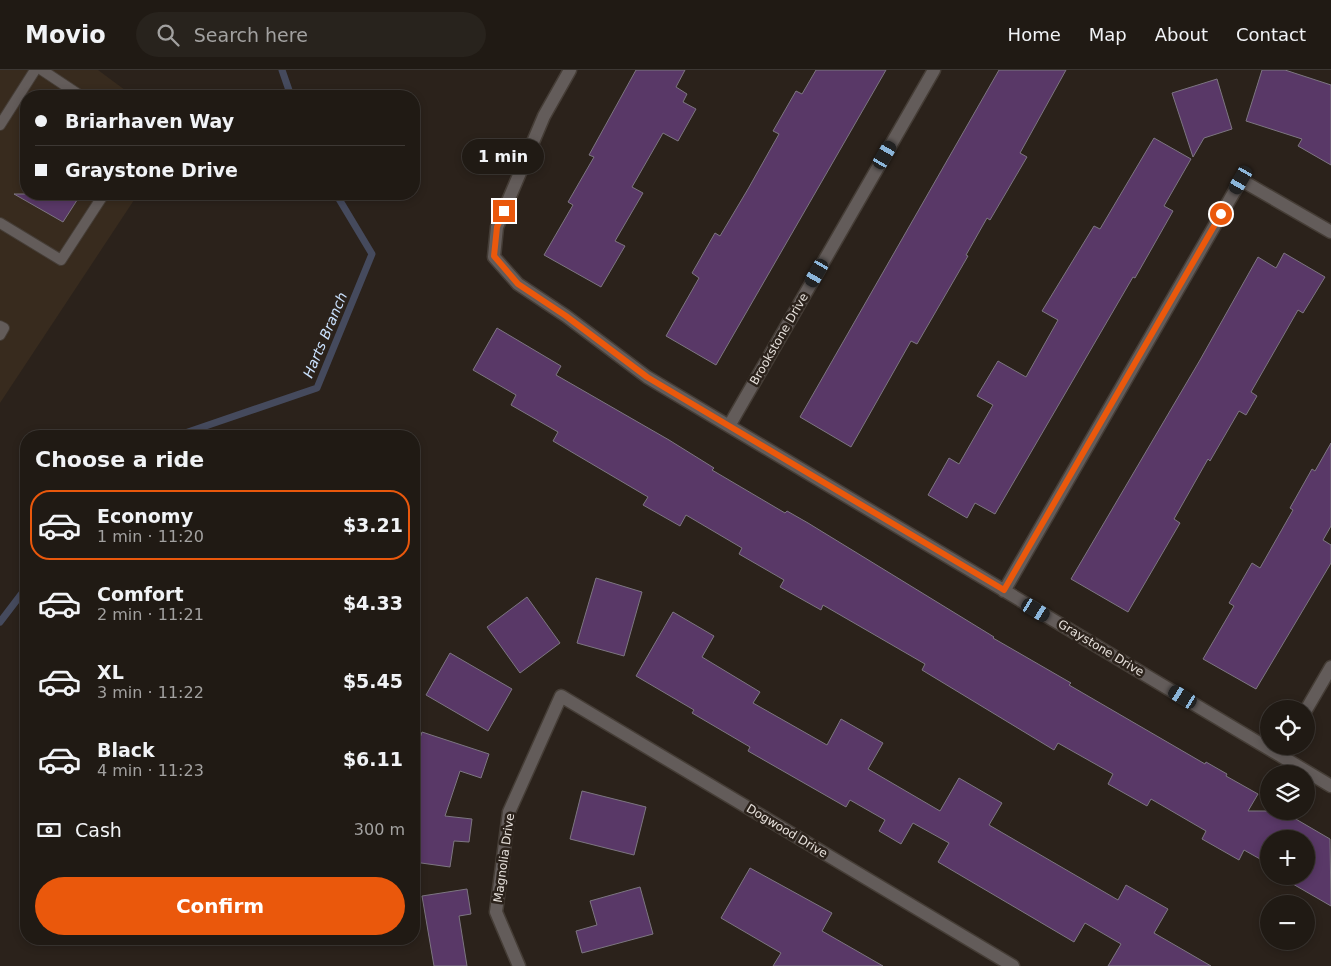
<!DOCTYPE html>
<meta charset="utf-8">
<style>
body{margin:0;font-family:"DejaVu Sans",sans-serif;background:#28231d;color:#f1f3f6;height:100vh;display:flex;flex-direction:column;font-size:19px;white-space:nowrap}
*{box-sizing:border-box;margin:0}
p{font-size:16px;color:#a2a1a0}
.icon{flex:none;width:28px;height:28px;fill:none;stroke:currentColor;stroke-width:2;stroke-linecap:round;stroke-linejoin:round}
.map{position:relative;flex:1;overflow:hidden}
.details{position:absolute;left:20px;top:360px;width:400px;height:515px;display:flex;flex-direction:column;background:#201a14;border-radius:20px;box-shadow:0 2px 8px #0003,0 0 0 1px #3d3834}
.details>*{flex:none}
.hud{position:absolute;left:20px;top:20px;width:400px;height:110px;border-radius:20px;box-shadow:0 2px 8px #0003,0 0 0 1px #3d3834;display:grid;align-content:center;height:110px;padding:0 15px;background:#201a14}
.tools{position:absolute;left:1260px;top:630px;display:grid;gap:10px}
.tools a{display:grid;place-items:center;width:55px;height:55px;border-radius:50%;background:#201a14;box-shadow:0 2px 8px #0003,0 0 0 1px #3d3834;font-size:25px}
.end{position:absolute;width:22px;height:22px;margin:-11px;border:6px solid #ea580c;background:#fff;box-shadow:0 0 0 2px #fff}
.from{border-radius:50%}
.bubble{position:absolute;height:35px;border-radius:18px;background:#201a14;box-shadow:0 2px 8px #0003,0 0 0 1px #3d3834;font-size:16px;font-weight:600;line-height:35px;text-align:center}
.car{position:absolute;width:15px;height:30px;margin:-15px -8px;border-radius:6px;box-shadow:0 0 4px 1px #0007;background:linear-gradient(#222 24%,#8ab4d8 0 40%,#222 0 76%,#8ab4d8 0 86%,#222 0)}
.hud b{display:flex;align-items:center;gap:18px;height:48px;font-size:19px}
.hud b+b{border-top:1px solid #3d3834}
.hud i{width:12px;height:12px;background:#f1f3f6}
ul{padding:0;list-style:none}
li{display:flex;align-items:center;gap:15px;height:70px;margin:0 10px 8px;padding:0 5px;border:2px solid transparent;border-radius:20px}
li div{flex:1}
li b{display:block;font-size:19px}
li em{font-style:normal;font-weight:600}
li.active{border-color:#ea580c}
li>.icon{width:45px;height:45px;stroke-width:1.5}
h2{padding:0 15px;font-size:22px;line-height:60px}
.pay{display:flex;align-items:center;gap:12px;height:55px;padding:0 15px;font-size:19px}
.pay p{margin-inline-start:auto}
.action{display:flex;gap:10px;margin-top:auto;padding:10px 15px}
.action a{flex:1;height:58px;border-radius:30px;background:#ea580c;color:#fff;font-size:20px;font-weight:600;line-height:58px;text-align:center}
header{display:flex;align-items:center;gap:30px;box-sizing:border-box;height:70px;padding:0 25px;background:#201a14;border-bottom:1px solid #3d3834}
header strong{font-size:24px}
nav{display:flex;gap:28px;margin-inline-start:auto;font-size:18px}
.search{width:350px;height:45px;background:#28231d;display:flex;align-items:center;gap:12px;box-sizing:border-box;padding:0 18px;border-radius:28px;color:#a2a1a0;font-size:19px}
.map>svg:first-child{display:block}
.built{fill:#382b1e}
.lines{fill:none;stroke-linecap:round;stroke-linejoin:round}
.stream{stroke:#454a5d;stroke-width:7}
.building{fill:#593867;stroke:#7d7681}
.service-casing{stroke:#453d36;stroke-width:12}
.minor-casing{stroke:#453d36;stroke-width:15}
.service{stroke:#635c5a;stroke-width:10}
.minor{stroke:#635c5a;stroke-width:12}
.route{stroke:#ea580c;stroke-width:6}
.labels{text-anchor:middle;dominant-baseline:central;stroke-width:5;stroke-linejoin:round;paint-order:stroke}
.street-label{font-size:12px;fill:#e6e0db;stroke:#2b221b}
.water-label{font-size:14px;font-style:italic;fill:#cae1fd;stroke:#2b221b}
</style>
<header>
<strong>Movio</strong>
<div class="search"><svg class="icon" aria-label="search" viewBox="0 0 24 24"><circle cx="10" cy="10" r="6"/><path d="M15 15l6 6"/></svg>Search here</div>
<nav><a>Home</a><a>Map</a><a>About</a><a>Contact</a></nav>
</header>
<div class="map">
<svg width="1331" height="896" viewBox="0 0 1331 896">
<rect width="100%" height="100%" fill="#2b221b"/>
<path class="built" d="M0 0H98L133 26H26V124H138L0 333Z"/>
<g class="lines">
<path class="stream" d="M282 0 291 26
M183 366 185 363 317 318 372 184 336 124
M0 552 26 518"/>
</g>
<path class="building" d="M636 0H685L676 17 687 24 683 32 696 39 678 71 663 63 632 117 643 123 615 171 625 176 601 217 544 185 573 135 568 132 594 87 589 85Z
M816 0H886L716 295 666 266 699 208 692 203 715 163 720 166 748 119 779 64 773 61 796 21 802 24Z
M999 0H1066L1020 83 1027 87 990 150 987 148 966 185 968 186 917 274 911 271 851 377 800 347Z
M1262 0H1285L1331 15V95L1298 76 1302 69 1246 51Z
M1217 9 1232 59 1204 68 1193 87 1172 23Z
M1154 68 1191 89 1164 136 1173 141 1135 208 1133 207 995 444 975 433 967 448 928 425 949 388 959 394 993 335 977 326 998 291 1026 307 1058 250 1042 241 1094 156 1100 159Z
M14 124H81L63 152Z
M1284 183 1325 207 1303 243 1298 240 1251 322 1257 326 1246 345 1239 341 1210 391 1208 389 1174 449 1180 453 1128 542 1071 509 1200 290 1258 187 1276 198Z
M497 258 561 296 556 305 669 370 714 398 712 400 785 443 787 441 808 453 994 567 993 568 1071 613 1069 615 1205 694 1206 692 1227 704 1226 706 1258 724 1248 741H1282L1330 769 1331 836 1279 806H1306V769H1269V794L1244 780 1239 790 1202 769 1206 761 1151 729 1147 736 1108 714 1113 704 1058 673 1054 680 922 600 925 594 823 535 821 540 780 517 784 510 739 484 742 478 686 445 680 456 643 435 648 427 553 371 558 362 511 335 516 325 473 300Z
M1331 373V456L1323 470 1331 475V493L1256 619 1203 589 1234 536 1229 533 1252 493 1260 498 1293 440 1290 438 1312 399 1315 401Z
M596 508 642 522 624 586 577 573Z
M527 527 560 573 520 603 487 557Z
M673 542 714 566 702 587 760 622 753 633 827 675 841 649 883 673 868 699 940 741 959 708 1002 733 989 755 1118 830 1126 815 1168 839 1154 863 1211 896H1108L1121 874 1085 853 1074 872 938 792 949 773 913 753 901 774 879 761 885 750 850 730 846 737 748 681 750 677 692 643 694 640 636 606Z
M450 583 512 619 488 661 426 625Z
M422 662 489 684 481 708 460 701 445 746 472 749 469 772 454 771 450 797 414 792V763L420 711 414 709V686Z
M582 721 646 737 634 785 570 769Z
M750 798 832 843 822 861 883 896H773L781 883 721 848Z
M640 817 653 864 582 883 576 861 597 855 590 831Z
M467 819 471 844 459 846 467 896H434L422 826Z"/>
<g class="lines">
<g class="service-casing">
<path id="service" d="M42 0 81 26
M0 55 35 0
M0 153 61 190 104 124
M0 256 4 258 0 265"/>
</g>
<g class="minor-casing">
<path id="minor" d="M570 0 544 46 497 157 494 187 518 214 566 246 647 307 1331 716
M729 356 934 0
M1004 521 1241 110 1331 162
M1306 640 1331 597
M519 896 496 842 509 742 561 626 1013 896"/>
</g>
<use href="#service" class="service"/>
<use href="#minor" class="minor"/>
</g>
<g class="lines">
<path class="route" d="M504 141 497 157 494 186 518 214 566 246 647 307 1004 520 1221 144"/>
</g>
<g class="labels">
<g class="street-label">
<text transform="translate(779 269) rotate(-60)">Brookstone Drive</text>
<text transform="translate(1101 578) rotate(31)">Graystone Drive</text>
<text transform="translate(787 761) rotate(31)">Dogwood Drive</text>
<text transform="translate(504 788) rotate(-82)">Magnolia Drive</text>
</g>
<g class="water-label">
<text transform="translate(325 265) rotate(-67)">Harts Branch</text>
</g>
</g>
</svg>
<div class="tools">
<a><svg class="icon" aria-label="locate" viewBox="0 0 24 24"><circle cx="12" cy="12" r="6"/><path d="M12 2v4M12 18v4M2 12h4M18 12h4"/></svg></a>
<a><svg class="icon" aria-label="layers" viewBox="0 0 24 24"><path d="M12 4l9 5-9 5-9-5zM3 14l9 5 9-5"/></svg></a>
<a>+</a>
<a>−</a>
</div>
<i class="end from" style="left:1221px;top:144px"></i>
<i class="end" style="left:504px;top:141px"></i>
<div class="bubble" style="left:462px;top:69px;width:82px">1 min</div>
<i class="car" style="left:885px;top:85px;rotate:30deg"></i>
<i class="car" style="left:1241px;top:110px;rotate:210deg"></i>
<i class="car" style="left:817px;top:203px;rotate:210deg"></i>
<i class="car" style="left:1036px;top:540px;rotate:121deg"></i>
<i class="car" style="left:1183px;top:627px;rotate:301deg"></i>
<div class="hud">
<b><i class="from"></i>Briarhaven Way</b>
<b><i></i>Graystone Drive</b>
</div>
<section class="details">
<h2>Choose a ride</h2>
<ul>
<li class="active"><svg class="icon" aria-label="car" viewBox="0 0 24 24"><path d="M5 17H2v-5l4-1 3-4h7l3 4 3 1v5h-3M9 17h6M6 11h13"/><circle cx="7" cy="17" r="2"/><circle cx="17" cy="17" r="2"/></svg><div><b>Economy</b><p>1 min · 11:20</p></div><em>$3.21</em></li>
<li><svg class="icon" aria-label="car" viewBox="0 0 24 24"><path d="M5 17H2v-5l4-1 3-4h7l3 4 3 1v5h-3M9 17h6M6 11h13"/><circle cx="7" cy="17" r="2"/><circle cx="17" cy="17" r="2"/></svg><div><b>Comfort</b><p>2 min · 11:21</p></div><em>$4.33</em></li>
<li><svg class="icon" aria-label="car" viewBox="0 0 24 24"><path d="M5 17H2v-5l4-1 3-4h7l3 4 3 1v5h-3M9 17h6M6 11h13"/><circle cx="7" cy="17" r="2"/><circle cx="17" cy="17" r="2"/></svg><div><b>XL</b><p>3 min · 11:22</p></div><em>$5.45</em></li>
<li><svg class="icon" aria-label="car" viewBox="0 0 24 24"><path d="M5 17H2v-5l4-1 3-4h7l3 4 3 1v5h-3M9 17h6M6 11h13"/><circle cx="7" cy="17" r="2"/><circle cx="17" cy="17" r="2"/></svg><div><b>Black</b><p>4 min · 11:23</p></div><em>$6.11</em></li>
</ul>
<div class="pay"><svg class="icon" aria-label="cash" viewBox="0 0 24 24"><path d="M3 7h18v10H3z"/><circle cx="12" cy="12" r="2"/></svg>Cash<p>300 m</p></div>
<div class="action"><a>Confirm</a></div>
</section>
</div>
